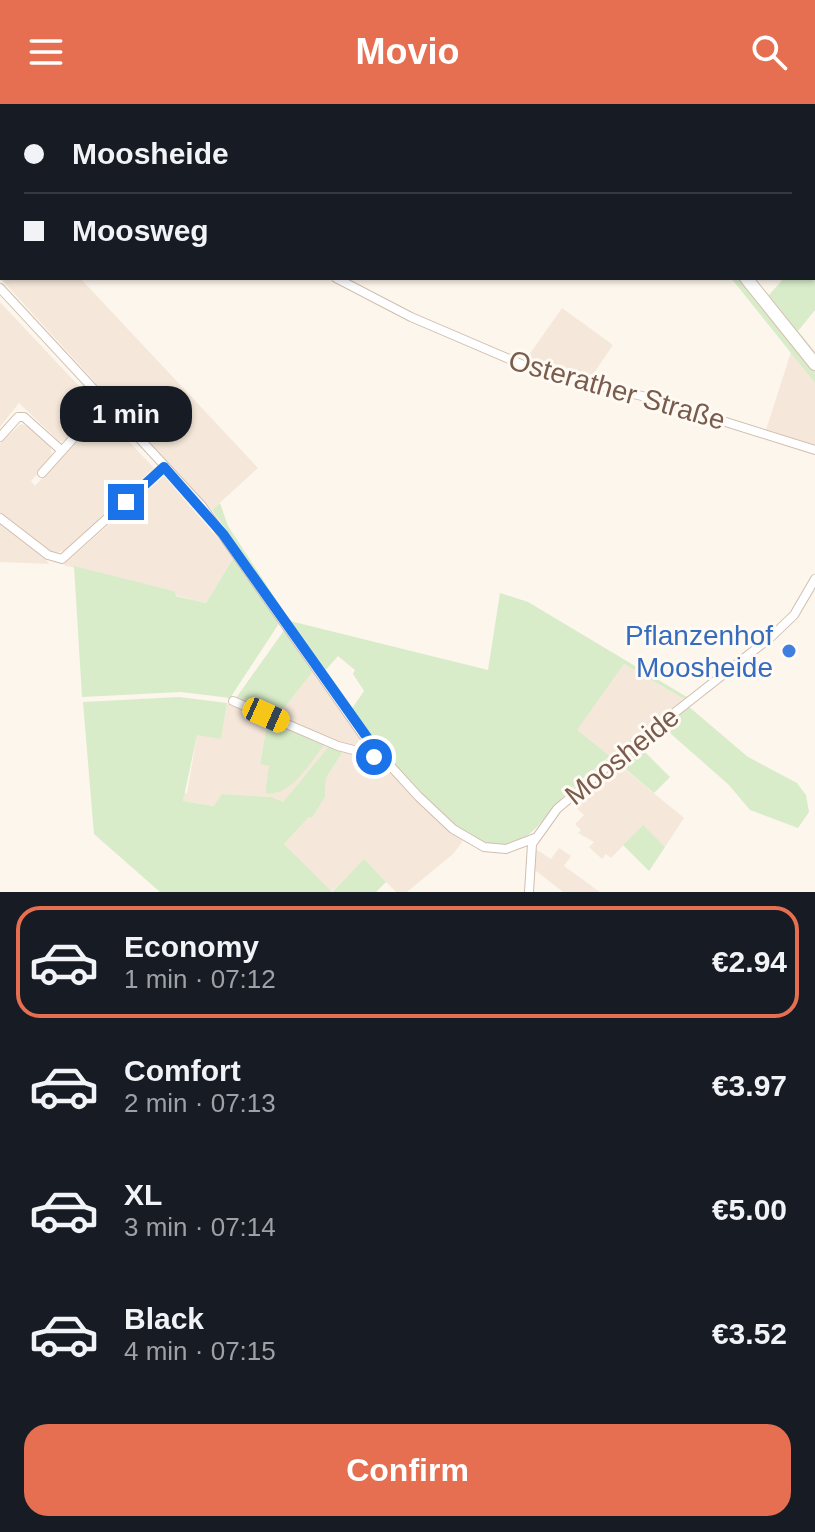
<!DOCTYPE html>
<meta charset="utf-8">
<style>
body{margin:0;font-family:Arial,sans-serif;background:#242831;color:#f1f3f6;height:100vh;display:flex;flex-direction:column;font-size:30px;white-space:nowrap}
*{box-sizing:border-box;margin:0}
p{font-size:26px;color:#9ea1a6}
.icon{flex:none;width:44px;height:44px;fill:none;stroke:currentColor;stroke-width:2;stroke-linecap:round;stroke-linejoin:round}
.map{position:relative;height:788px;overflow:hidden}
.side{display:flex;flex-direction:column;background:#171b24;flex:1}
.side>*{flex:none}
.banner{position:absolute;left:0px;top:0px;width:816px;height:176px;box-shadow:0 2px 6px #0004;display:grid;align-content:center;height:176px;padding:0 24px;background:#171b24}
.end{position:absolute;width:36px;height:36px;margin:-18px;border:10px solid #1a73e8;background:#fff;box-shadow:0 0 0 4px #fff}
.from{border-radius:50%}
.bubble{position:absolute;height:56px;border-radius:24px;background:#171b24;box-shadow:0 2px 6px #0004;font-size:26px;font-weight:600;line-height:56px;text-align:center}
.car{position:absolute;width:24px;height:48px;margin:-24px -12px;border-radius:10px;box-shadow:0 0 6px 2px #0007;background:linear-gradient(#f5c518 24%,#345 0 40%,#f5c518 0 76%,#345 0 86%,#f5c518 0)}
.banner b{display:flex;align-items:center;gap:28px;height:76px;font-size:30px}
.banner b+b{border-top:2px solid #363941}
.banner i{width:20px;height:20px;background:#f1f3f6}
ul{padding:14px 0 0;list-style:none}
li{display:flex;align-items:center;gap:24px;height:112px;margin:0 16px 12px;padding:0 8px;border:4px solid transparent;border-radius:24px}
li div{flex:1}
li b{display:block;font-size:30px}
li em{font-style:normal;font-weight:600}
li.current{border-color:#e76f51}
li>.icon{width:72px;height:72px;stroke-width:1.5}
.cta{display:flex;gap:16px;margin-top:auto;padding:16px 24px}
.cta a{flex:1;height:92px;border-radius:24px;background:#e76f51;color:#fff;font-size:32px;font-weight:600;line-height:92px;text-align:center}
header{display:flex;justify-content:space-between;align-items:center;height:104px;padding:0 24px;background:#e76f51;color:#fff;font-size:36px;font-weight:600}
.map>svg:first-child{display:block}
.residential{fill:#f5e8da}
.green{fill:#d8ecc9}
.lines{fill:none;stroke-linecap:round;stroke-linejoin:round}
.street-casing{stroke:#d1beb0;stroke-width:10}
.secondary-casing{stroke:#d6c0b0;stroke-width:14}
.street{stroke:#fff;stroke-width:8}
.secondary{stroke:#fff;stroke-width:12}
.route{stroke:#1a73e8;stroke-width:10}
.shop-dot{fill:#3f7fe0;stroke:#fffaf3;stroke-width:3}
.labels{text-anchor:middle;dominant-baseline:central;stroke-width:6;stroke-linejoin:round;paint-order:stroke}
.street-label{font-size:28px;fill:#7a5c4d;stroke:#fffaf3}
.shop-label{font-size:28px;fill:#366cbe;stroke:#fffaf3;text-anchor:end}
</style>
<header><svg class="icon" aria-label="menu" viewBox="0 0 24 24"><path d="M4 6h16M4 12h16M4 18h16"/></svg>Movio<svg class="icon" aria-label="search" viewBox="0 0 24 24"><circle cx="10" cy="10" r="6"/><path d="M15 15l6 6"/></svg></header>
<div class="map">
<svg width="815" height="788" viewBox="0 0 815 788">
<rect width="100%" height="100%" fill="#fdf6ec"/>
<path class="residential" d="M2 100V174H80L258 364 212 406 0 174Z
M0 198 94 298 95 304 68 335 60 338 19 299 0 323Z
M562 204 613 241 589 276 524 258Z
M791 248 815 279V343L766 326Z
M102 309 154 364 66 446 52 450 0 409V339L21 320 30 323 51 344 52 354 31 377 35 382Z
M164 372 234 453 206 499 175 491 174 487 63 461Z
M0 419 46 455 49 460 0 458Z
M624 560 684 595 610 652 576 626Z
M314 566 369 645 367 649 329 637 277 613Z
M227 599 268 614 260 659 270 662 265 688 276 689 290 681 325 640 329 642 283 698 272 693 223 690 215 702 183 697 184 688 187 690 197 630 221 635Z
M344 646 383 661 463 737 453 750 407 788H396L364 756 331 788 284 740 309 713 312 714 325 693 326 674Z
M616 658 684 714 665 743 642 722 611 754 606 750 602 755 589 743 594 738 578 729 581 726 575 720 584 711 570 698Z
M534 744 551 755 559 744 571 752 564 762 600 788H563L531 763Z"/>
<path class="green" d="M815 137V206L798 227 815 248V253L752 174 769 191 784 174H814Z
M731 174H741L815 267V279Z
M220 399 228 422 290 517 488 566 500 489 528 498 687 593 684 595 624 560 577 626 610 652C594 666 578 678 563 693 548 708 536 730 515 739 463 759 376 643 351 606L364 587 353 570 355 566 338 552 324 568 212 406Z
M234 453 280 518 230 594 181 588 82 593 74 462 174 487 176 492 206 499Z
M285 525 314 566 277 613 236 594Z
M179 593 227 599 221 635 197 631 183 697 214 702 222 690 272 693 283 698 329 642 344 646 326 674 325 693 312 714 309 713 284 740 332 788H160L94 730 83 598Z
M688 602 748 653 797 679 806 691 809 708 798 724 750 706 729 681 662 622Z
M268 614 325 640C311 657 291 694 265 689L269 662 260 660Z
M638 641 670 673 654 689 617 658Z
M643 721 665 743 649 767 623 741Z
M364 755 386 778 376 788H332Z"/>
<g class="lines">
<g class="street-casing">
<path id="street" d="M51 0 54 2
M336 174 411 213 535 266 646 293 815 346
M0 184 202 402 365 634 418 692 453 725 484 743 506 745 535 734
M0 333 18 313H24L62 347
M42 369 104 300
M0 414 48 451 62 455 164 363
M233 597 338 642 381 653
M529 788 532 740 557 705 617 654 771 533 794 511 815 475"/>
</g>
<g class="secondary-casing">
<path id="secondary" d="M607 0 608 2
M746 174 815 260"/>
</g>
<use href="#street" class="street"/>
<use href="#secondary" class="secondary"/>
</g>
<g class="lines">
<path class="route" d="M126 398 164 363 223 430 381 653H374"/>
</g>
<circle class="shop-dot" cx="789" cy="547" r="8"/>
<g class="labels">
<g class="street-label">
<text transform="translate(617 286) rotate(16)">Osterather Straße</text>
<text transform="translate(622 652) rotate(-39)">Moosheide</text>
</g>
<g class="shop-label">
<text x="773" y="531">Pflanzenhof<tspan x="773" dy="32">Moosheide</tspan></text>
</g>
</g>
</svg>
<i class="end from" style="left:374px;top:653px"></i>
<i class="end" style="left:126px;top:398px"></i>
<div class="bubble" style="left:60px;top:282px;width:132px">1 min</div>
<i class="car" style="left:266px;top:611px;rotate:114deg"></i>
<div class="banner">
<b><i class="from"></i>Moosheide</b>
<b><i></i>Moosweg</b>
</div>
</div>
<section class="side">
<ul>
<li class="current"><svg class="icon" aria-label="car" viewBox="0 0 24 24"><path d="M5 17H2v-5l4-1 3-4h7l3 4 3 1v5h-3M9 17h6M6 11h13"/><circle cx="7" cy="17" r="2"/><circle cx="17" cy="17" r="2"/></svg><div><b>Economy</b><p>1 min · 07:12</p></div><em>€2.94</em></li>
<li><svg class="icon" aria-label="car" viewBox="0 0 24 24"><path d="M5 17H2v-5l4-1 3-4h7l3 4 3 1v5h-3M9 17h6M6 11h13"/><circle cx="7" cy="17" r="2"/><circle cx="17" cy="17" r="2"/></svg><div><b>Comfort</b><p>2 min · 07:13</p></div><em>€3.97</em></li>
<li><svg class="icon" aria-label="car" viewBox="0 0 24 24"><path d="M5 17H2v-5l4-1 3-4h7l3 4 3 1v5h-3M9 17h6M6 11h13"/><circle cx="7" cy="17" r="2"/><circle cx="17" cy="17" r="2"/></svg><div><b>XL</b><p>3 min · 07:14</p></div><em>€5.00</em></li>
<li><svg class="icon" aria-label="car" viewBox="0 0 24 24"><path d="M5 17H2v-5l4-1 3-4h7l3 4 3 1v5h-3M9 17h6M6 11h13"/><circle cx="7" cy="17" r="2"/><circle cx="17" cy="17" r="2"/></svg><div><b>Black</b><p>4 min · 07:15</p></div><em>€3.52</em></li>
</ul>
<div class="cta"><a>Confirm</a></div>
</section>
